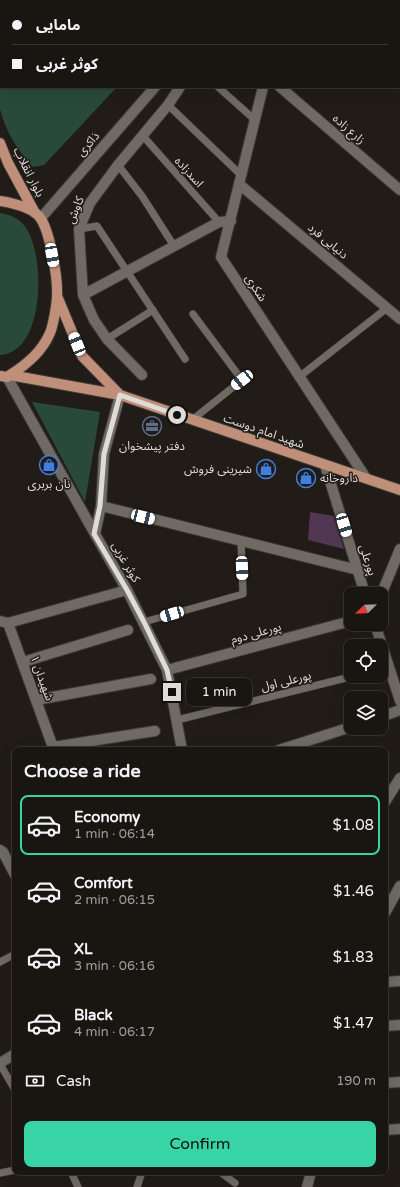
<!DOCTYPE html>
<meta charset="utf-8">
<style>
body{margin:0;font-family:"Varela Round","Noto Sans Arabic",sans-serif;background:#26221f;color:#f1f3f6;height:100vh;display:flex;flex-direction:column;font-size:15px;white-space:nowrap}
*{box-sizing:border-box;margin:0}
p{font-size:13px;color:#9f9f9f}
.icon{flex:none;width:22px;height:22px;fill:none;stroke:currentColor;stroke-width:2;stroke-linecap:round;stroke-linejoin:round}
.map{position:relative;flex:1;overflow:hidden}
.panel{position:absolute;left:12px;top:747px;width:376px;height:428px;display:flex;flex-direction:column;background:#191511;border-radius:8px;box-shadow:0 4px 16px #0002,0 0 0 1px #373431}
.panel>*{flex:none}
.guide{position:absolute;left:0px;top:0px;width:400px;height:88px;box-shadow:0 4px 16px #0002,0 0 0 1px #373431;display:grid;align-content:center;height:88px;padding:0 12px;background:#191511}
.needle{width:26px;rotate:247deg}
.buttons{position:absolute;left:344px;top:587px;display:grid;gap:8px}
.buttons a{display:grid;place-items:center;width:44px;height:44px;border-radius:8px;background:#191511;box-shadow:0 4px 16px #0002,0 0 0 1px #373431;font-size:20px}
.end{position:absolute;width:18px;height:18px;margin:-9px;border:5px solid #dfdcd8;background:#111;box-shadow:0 0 0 2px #111}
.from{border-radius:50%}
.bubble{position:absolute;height:28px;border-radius:8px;background:#191511;box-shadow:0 4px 16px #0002,0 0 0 1px #373431;font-size:13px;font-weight:600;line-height:28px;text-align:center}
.car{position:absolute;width:12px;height:24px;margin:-12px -6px;border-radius:5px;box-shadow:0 0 3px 1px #0007;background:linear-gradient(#fff 24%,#345 0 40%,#fff 0 76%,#345 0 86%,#fff 0)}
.guide b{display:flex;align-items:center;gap:14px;height:38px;font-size:15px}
.guide b+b{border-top:1px solid #373431}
.guide i{width:10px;height:10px;background:#f1f3f6}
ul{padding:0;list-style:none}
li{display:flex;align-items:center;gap:12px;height:60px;margin:0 8px 6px;padding:0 4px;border:2px solid transparent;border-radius:8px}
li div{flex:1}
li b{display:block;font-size:15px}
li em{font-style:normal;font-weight:600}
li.on{border-color:#38d4a6}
li>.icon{width:36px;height:36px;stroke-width:1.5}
h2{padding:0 12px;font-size:18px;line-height:48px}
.pay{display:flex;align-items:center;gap:10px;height:44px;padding:0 12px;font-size:15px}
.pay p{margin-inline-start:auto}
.action{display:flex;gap:8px;margin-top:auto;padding:8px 12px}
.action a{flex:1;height:46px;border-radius:8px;background:#38d4a6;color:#111;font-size:16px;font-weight:600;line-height:46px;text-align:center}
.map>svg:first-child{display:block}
.green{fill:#294a3a}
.building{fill:#523752}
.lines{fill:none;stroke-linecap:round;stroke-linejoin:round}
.lane-casing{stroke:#3d3936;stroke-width:8}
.street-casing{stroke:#3d3936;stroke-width:12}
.secondary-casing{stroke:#3d3936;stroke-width:12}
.primary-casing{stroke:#3d3936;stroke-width:12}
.lane{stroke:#706a64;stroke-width:7}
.street{stroke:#706a64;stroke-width:10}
.secondary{stroke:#706a64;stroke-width:10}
.primary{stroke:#bf8f79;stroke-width:10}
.route{stroke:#dfdcd8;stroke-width:5}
.labels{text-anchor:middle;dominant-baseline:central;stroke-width:3;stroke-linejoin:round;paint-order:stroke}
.street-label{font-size:12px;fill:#dfdcd8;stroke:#211c17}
.poi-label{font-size:12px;fill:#dfdcd8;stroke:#211c17}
</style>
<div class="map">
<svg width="400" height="1187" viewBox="0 0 400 1187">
<rect width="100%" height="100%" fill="#211c17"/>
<path class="green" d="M0 0 143 1H1V87H117L44 165 33 167C17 150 6 132 0 109Z
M0 213C8 214 16 217 22 223 47 248 46 354 0 355Z
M32 402 100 412 85 502Z"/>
<path class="building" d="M310 512 334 516 344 549 308 540Z"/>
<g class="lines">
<g class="lane-casing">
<path id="lane" d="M250 0 252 1
M218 87 255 120
M168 105 241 175
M143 136 219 222
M118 165 142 196 174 246
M79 229 97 226 185 359
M107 339 153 310
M299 377 387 308
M192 420 242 380 193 314
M144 622 243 594 241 541
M177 720 354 676
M0 962 15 954
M0 1064 15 1090
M71 1172 78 1187
M220 1172 235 1183
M0 1173 15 1170
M137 1187 142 1172"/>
</g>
<g class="street-casing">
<path id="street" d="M358 0 359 1
M399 40 400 39
M280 87 400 190
M239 184 400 319
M83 295 219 222 231 221
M142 375 107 339 94 320 83 295 79 229 90 203 118 165 168 105 180 87
M325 465 365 594
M101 506 358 570
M381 595 400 549
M0 621 8 623 54 750
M8 623 127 590
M375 624 400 701
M23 662 128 630
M167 670 351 621
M36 700 151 679
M381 717 400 710
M53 747 155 731
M279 750 351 727
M385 802 400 778
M0 850 3 852 15 875
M385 913 400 886
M385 982 400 981
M385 1026 400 1025
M0 1063 15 1054
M385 1083 400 1082
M385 1130 400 1129"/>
</g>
<g class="secondary-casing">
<path id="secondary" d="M176 0 177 1
M204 1 205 0
M291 1 292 0
M263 87 221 257 366 478
M41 218 155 87
M7 377 95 534 127 590 167 670 182 750
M95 534 101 506 104 454 120 395
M307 1187 311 1172"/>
</g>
<g class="primary-casing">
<path id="primary" d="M0 143 8 163 35 213
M0 201C12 203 34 208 41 219 50 233 58 278 57 296 57 303 53 328 49 335 41 353 26 365 10 375L7 377 0 376
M57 296 82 356 120 395
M10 375 120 395 400 490"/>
</g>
<use href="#lane" class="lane"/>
<use href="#street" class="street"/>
<use href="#secondary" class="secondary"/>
<use href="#primary" class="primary"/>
</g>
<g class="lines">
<path class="route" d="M172 692 167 670 144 622 127 590 94 534 100 506 104 454 120 395 177 415"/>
</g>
<defs>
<g id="office-ring" transform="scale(1)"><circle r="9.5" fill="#211c17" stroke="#5c6f8a" stroke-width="1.5"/><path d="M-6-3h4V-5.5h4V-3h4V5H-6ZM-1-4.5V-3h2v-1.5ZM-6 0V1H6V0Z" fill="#5c6f8a"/></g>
<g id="shop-ring" transform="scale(1)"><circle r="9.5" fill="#211c17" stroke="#3f7fe0" stroke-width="1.5"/><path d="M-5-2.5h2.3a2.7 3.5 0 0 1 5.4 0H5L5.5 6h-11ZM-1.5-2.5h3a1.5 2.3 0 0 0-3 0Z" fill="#3f7fe0"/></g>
</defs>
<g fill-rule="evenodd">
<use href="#office-ring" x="152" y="426"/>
<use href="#shop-ring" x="49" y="465"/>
<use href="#shop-ring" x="266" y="469"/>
<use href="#shop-ring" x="306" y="478"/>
</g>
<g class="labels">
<g class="street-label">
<text transform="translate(349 129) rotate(41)">زارع زاده</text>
<text transform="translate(88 144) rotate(-49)">ذاکری</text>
<text transform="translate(29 172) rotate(63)">بلوار انقلاب</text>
<text transform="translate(189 172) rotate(48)">اسدزاده</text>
<text transform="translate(75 210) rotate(-68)">کاوش</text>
<text transform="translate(328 241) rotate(40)">دنیایی فرد</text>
<text transform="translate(256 288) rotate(57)">شکری</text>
<text transform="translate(264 431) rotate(19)">شهید امام دوست</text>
<text transform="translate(368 560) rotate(72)">پورعلی</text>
<text transform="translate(126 562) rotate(60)">کوثر غربی</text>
<text transform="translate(256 633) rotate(-15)">پورعلی دوم</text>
<text transform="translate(42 678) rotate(70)">شهیدان ۱</text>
<text transform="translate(286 681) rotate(-14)">پورعلی اول</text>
</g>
<g class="poi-label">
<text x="152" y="446">دفتر پیشخوان</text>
<text x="252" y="469" text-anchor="end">شیرینی فروش</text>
<text x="320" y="478" text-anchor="start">داروخانه</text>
<text x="49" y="484">نان بربری</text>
</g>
</g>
</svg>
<div class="buttons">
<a><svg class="needle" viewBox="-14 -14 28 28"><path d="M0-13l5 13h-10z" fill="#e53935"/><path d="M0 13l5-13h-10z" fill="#9f9f9f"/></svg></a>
<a><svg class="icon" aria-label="locate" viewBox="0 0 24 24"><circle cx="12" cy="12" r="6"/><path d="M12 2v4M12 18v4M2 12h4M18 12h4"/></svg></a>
<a><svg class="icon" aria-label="layers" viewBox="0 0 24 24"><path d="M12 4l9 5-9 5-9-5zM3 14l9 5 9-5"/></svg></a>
</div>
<i class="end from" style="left:177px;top:415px"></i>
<i class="end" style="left:172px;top:692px"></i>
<div class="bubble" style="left:186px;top:678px;width:66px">1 min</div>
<i class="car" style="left:52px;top:255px;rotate:170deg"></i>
<i class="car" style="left:77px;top:344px;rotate:338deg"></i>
<i class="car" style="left:242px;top:380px;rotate:232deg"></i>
<i class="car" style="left:143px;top:517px;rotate:104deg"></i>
<i class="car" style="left:344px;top:525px;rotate:163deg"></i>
<i class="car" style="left:242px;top:568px;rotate:178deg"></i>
<i class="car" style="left:172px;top:614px;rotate:254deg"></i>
<div class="guide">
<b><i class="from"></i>مامایی</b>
<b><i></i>کوثر غربی</b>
</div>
<section class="panel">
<h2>Choose a ride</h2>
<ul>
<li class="on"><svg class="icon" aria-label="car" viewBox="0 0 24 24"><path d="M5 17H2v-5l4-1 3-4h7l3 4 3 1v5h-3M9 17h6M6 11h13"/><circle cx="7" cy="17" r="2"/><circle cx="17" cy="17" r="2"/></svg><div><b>Economy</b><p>1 min · 06:14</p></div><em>$1.08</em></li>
<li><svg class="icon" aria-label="car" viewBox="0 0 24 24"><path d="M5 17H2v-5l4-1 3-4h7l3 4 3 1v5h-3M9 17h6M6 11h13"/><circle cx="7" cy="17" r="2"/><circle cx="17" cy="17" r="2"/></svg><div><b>Comfort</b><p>2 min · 06:15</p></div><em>$1.46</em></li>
<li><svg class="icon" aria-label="car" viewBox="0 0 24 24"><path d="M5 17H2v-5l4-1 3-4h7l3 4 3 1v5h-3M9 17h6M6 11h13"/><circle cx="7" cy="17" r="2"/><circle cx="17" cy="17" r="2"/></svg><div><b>XL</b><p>3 min · 06:16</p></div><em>$1.83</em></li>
<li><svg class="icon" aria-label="car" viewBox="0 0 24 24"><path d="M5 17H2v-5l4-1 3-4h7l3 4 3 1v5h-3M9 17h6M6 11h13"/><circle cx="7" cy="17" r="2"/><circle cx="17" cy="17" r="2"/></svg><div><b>Black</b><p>4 min · 06:17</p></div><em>$1.47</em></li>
</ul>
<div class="pay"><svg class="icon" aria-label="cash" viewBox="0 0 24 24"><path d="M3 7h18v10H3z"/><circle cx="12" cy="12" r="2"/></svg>Cash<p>190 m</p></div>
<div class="action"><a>Confirm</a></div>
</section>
</div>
